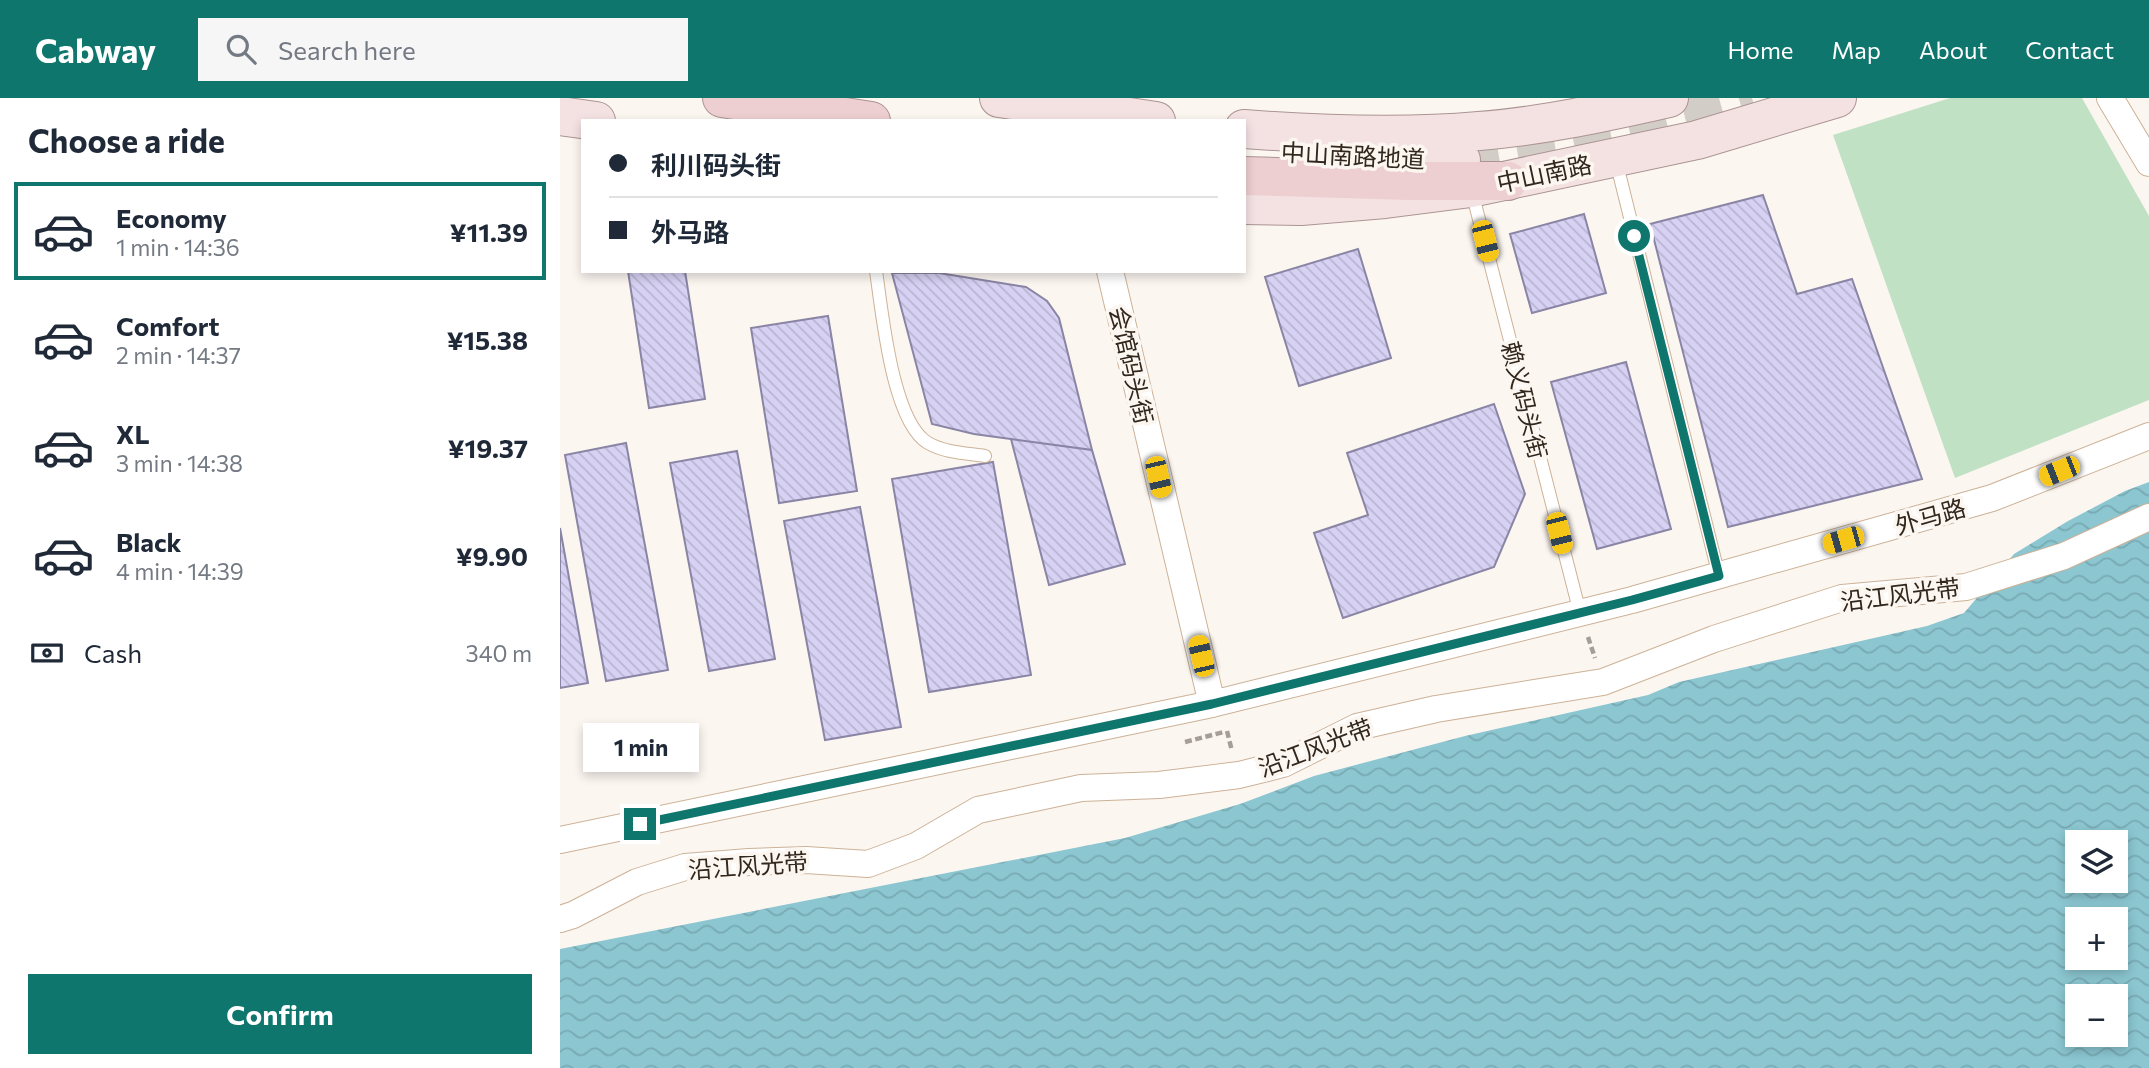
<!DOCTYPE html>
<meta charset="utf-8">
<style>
body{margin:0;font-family:Commissioner,"Noto Sans SC",sans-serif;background:#f6f6f7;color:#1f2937;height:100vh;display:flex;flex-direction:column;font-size:26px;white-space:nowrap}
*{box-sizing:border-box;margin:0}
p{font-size:23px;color:#747a83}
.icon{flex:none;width:38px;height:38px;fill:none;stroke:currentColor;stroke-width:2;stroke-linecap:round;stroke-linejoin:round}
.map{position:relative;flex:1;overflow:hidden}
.panel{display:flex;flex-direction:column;background:#fff;width:560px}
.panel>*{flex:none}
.guide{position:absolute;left:21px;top:21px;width:665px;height:154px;border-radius:0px;box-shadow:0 4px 10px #0003;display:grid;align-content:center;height:154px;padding:0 28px;background:#fff}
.fabs{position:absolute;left:1505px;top:732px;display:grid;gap:14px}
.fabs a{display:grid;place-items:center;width:63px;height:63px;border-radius:0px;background:#fff;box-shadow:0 4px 10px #0003;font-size:35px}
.end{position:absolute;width:32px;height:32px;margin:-16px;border:9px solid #0f766e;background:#fff;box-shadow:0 0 0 4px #fff}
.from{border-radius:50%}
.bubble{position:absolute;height:49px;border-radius:0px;background:#fff;box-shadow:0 4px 10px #0003;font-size:23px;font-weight:700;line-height:49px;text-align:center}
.car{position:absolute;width:21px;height:42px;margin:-21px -10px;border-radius:9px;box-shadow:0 0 5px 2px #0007;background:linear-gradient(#f5c518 24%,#345 0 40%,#f5c518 0 76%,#345 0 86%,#f5c518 0)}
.guide b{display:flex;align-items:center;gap:24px;height:66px;font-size:26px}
.guide b+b{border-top:2px solid #e0e1e3}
.guide i{width:18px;height:18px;background:#1f2937}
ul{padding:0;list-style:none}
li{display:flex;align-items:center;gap:21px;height:98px;margin:0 14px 10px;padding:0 14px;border:4px solid transparent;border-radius:0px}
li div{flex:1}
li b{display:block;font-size:26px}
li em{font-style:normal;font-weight:700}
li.selected{border-color:#0f766e}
li>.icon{width:63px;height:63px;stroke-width:1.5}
h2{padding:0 28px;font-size:32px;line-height:84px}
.pay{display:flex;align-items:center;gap:18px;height:77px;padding:0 28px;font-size:26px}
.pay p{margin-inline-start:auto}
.cta{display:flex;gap:14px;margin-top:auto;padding:14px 28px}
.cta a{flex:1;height:80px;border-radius:0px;background:#0f766e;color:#fff;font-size:28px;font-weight:700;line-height:80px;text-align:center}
header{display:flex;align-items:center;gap:42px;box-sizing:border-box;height:98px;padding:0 35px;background:#0f766e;color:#fff}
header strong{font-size:33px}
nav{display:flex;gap:38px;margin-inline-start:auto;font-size:24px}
.search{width:490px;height:63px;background:#f6f6f7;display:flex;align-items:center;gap:18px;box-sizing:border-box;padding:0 24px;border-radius:0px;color:#747a83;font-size:26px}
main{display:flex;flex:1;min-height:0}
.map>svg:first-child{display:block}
.green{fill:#c1e1c4}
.water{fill:url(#water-waves);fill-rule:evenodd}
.building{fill:url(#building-back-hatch);stroke:#8a85a4;stroke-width:2}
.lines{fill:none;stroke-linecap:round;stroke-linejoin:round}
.primary-tunnel{stroke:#d3cdc7;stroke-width:38;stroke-dasharray:38 19;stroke-linecap:butt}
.lane-casing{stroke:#ccb297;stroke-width:14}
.street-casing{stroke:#ccb297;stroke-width:28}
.primary-casing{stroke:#ab9492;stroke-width:40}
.highway-casing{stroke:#ab9492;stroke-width:40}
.path{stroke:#a59e97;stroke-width:4.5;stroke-dasharray:7 3.5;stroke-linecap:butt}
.lane{stroke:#fff;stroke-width:12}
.street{stroke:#fff;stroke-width:26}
.primary{stroke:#f4e2e3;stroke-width:38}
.highway{stroke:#edced1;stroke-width:38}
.route{stroke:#0f766e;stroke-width:9}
.labels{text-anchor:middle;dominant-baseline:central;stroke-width:7;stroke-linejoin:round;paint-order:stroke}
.street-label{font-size:24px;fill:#31271d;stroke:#fcf6f1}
</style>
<header>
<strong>Cabway</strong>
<div class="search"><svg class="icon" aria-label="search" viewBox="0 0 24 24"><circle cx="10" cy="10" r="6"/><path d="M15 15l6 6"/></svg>Search here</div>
<nav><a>Home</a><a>Map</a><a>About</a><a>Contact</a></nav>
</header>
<main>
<section class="panel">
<h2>Choose a ride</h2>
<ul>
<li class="selected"><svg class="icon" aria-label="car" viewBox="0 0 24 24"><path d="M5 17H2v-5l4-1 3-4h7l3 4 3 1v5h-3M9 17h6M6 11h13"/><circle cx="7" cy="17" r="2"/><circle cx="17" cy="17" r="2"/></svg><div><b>Economy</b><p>1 min · 14:36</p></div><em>¥11.39</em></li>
<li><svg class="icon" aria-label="car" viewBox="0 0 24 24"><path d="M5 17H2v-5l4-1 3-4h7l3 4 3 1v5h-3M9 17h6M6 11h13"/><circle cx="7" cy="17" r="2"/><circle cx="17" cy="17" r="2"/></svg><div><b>Comfort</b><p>2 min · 14:37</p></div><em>¥15.38</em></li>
<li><svg class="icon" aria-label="car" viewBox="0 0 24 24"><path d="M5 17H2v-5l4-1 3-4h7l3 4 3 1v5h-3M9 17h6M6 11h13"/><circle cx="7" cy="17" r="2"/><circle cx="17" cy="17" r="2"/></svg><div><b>XL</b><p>3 min · 14:38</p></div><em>¥19.37</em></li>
<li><svg class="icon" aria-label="car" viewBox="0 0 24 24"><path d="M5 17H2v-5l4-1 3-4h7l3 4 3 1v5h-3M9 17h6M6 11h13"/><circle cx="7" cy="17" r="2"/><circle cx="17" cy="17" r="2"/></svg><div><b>Black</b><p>4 min · 14:39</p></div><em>¥9.90</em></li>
</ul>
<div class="pay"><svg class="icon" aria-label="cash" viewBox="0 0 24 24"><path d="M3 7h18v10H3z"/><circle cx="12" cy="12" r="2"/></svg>Cash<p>340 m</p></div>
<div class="cta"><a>Confirm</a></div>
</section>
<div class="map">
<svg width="1589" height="970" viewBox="0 0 1589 970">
<defs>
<pattern id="water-waves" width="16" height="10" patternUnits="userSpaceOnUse" patternTransform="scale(1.75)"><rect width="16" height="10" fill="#8bc6d1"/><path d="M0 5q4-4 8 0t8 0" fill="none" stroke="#78aab3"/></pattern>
<pattern id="building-back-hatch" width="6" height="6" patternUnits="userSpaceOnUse" patternTransform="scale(1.75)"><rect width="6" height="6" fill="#d7d2f4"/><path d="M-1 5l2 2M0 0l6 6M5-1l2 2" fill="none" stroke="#b9b4d1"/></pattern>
</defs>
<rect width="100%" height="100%" fill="#fcf6f1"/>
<path class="green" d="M1390 0H1522L1589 118V302L1395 380 1273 37Z"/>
<path class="water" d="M1589 384V970H0V851L565 740 680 706 754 678 905 638 1088 597 1119 584 1367 528 1404 515 1454 456 1508 423 1565 393ZM1517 744H1556V782H1517ZM1517 821H1556V859H1517ZM1517 898H1556V936H1517Z"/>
<path class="building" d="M1203 97 1237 196 1292 181 1362 381 1168 429 1090 126Z
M1024 116 1046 195 972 215 950 136Z
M798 151 831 260 739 288 705 179Z
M68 173H125L145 301 89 310Z
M332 175H379L466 189 487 203 499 220 532 352 414 336 372 326Z
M268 218 297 393 219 405 191 230Z
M1066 264 1111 431 1037 451 991 284Z
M934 306 965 396 934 469 783 520 754 435 808 417 787 355Z
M451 341 532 352 565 466 489 487Z
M66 345 108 572 46 583 5 357Z
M177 353 215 561 149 573 110 365Z
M433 364 471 577 369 594 332 381Z
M300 409 341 629 265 642 224 423Z
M0 430 28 585 0 590Z"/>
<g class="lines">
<path class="primary-tunnel" d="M901 62C999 45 1098 30 1192 0"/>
<g class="lane-casing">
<path id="lane" d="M1056 63 1159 478
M912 94 1020 515
M316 173C322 213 332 324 368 345 386 355 405 355 425 358"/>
</g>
<g class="street-casing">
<path id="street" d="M1550 0 1589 65
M550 173 652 606
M0 742 652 606 1072 502 1432 400 1589 338
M0 821 13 817 77 784 125 769 189 764 246 762 308 766 356 748 418 712 521 690 599 687 679 677 723 666 797 629 876 611 1043 584 1154 541 1282 500 1406 489 1504 458 1589 419"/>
</g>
<g class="primary-casing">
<path id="primary" d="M439 0 596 23
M0 18 36 23
M684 31C763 37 841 40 919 33 983 28 1047 14 1109 0
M833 63 901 62
M684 107 741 108 825 101 911 90 1137 42 1277 0"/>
</g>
<g class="highway-casing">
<path id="highway" d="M162 0 311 23
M684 78 849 83H948"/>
</g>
<path class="path" d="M1028 539 1035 560
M667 633 672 653
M625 644 664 634"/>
<use href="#lane" class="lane"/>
<use href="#street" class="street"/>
<use href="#primary" class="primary"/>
<use href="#highway" class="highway"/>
</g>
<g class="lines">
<path class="route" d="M80 726 652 606 1072 502 1159 478 1074 138"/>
</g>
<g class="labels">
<g class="street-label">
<text transform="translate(793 57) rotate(3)">中山南路地道</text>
<text transform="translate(984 75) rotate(-12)">中山南路</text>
<text transform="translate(572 267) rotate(77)">会馆码头街</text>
<text transform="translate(965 302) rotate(76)">赖义码头街</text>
<text transform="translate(1370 418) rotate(-16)">外马路</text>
<text transform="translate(1340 496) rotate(-7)">沿江风光带</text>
<text transform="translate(755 649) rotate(-21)">沿江风光带</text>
<text transform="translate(188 767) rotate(-4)">沿江风光带</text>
</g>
</g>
</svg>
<div class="fabs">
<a><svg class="icon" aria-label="layers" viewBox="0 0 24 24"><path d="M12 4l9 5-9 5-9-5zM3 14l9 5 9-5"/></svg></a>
<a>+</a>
<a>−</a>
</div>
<i class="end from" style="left:1074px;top:138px"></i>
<i class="end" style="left:80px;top:726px"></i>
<div class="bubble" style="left:23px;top:625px;width:116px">1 min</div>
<i class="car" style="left:925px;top:143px;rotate:166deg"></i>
<i class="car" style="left:1499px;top:373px;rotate:248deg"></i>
<i class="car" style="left:598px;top:379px;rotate:167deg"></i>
<i class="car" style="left:999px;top:435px;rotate:166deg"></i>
<i class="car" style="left:1283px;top:442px;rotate:254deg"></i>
<i class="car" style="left:641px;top:558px;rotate:347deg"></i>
<div class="guide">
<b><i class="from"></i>利川码头街</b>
<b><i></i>外马路</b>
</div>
</div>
</main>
